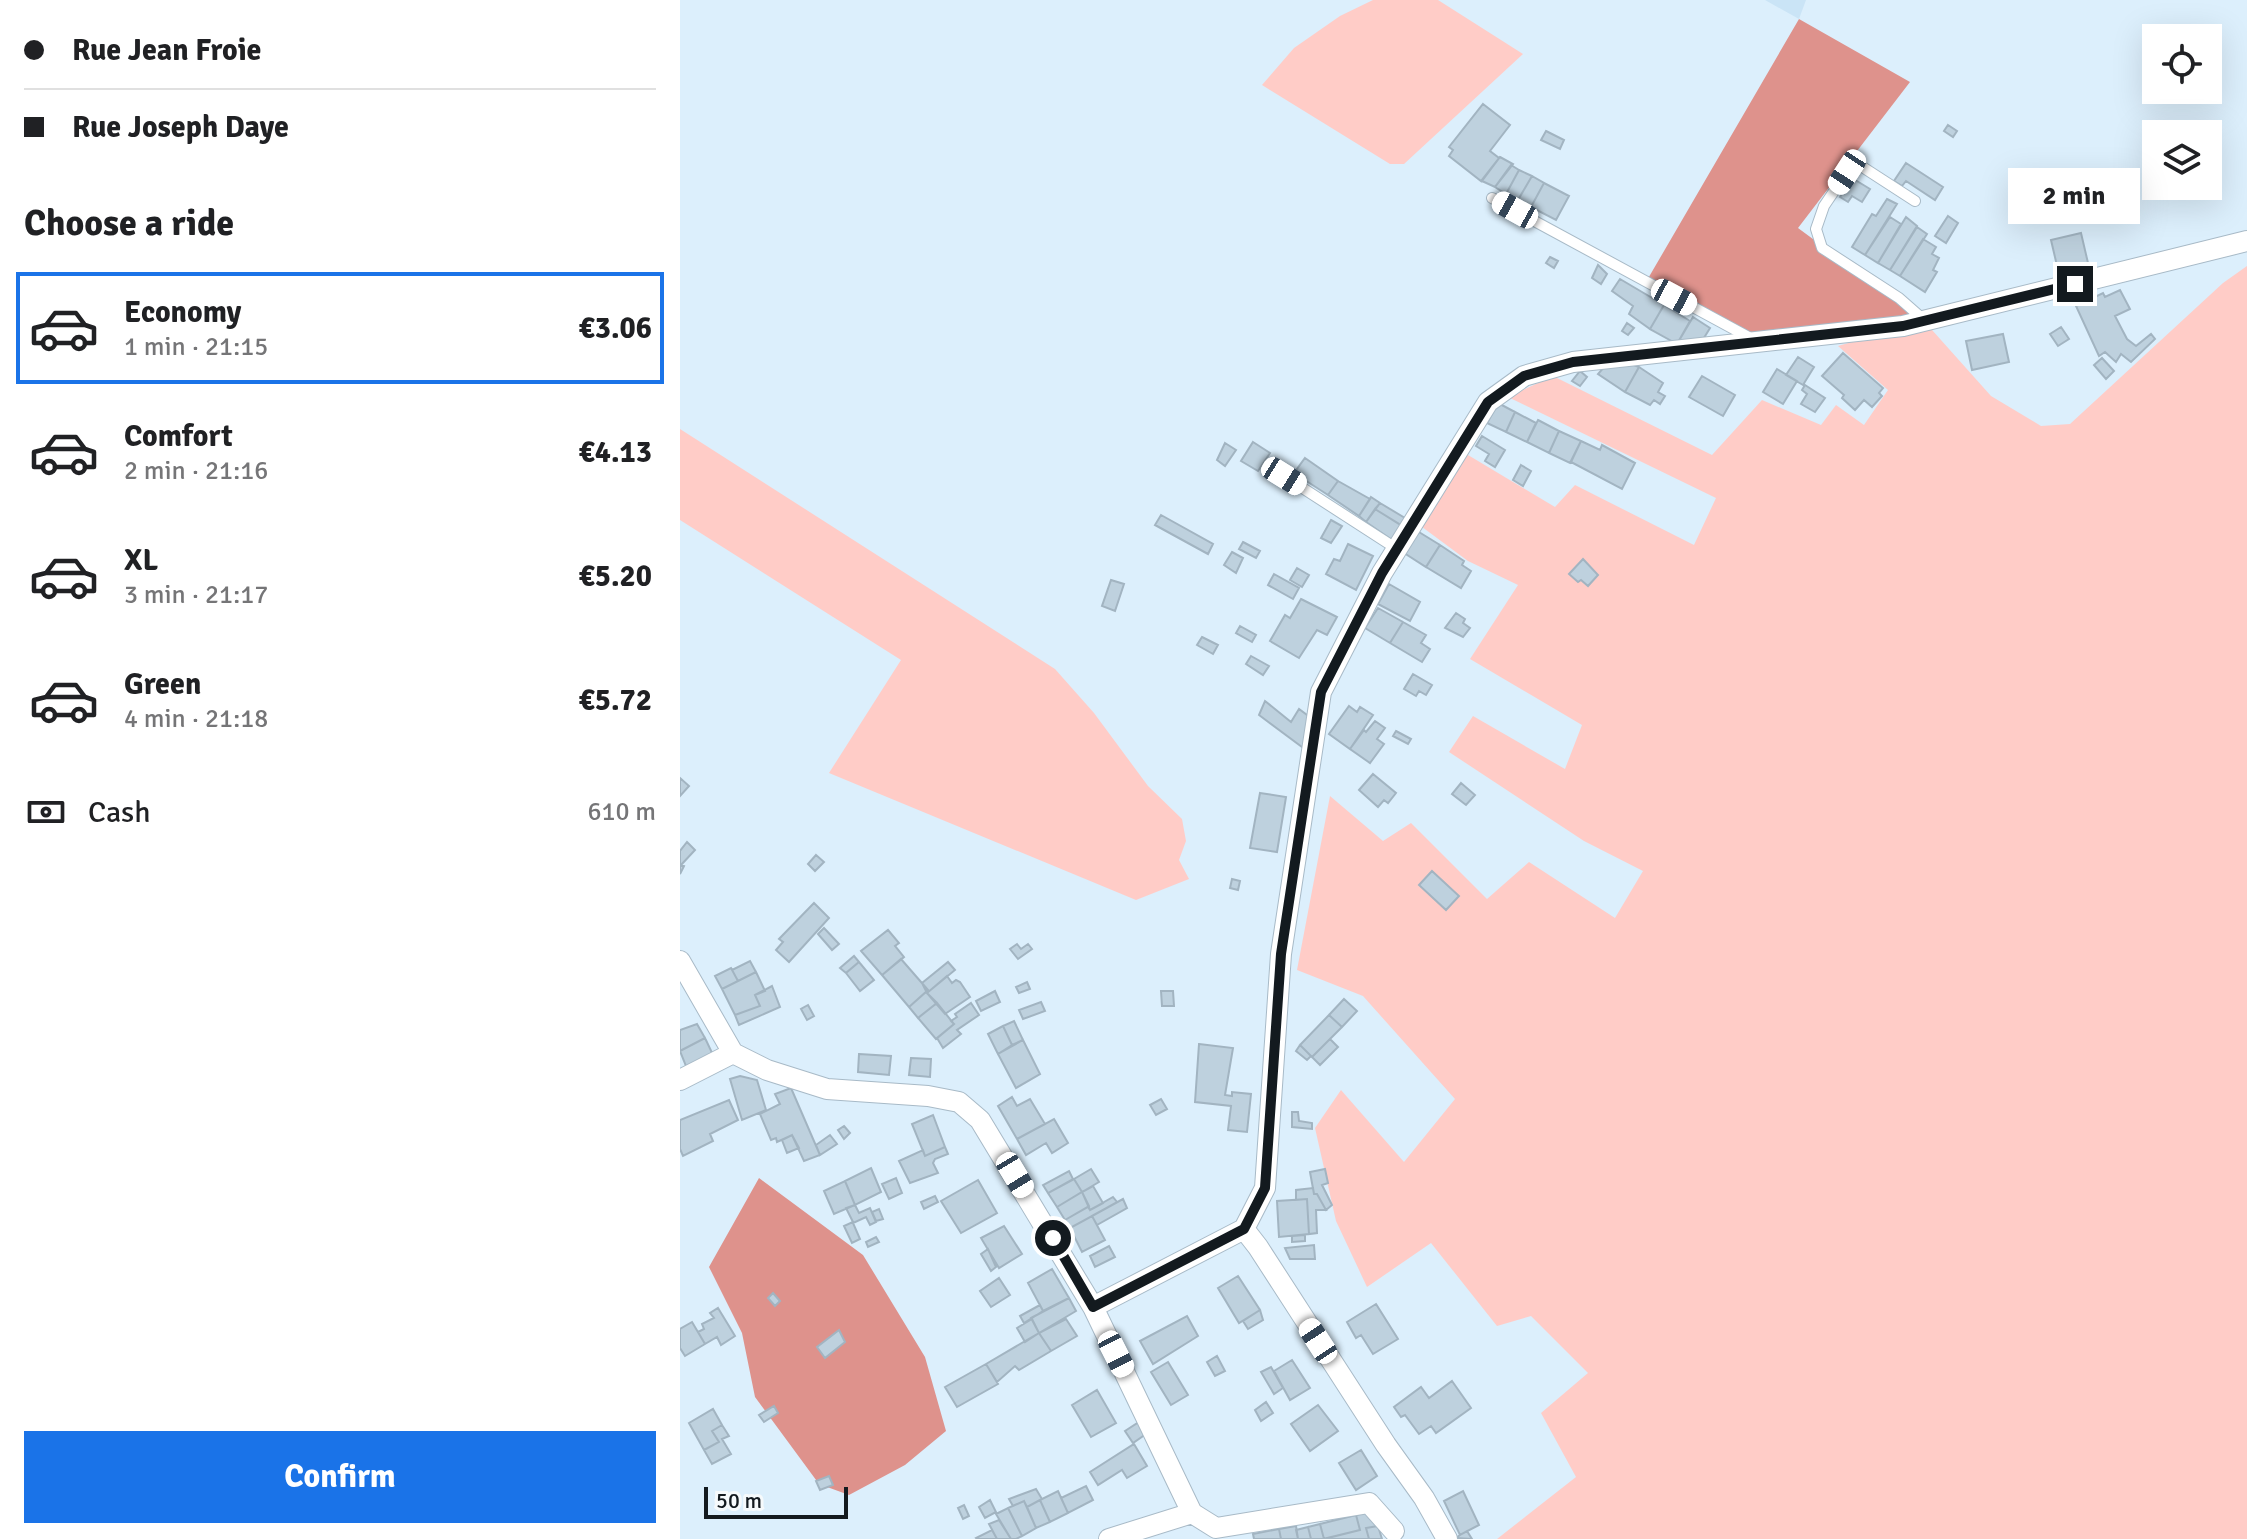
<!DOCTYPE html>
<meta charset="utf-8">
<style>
body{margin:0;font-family:Signika,sans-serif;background:#f2f2f2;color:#202124;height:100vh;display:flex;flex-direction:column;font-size:30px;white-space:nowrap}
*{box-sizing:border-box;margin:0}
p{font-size:26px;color:#757577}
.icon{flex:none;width:44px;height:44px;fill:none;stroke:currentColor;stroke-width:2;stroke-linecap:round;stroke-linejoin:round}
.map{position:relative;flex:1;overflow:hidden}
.drawer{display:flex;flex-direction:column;background:#fff;width:680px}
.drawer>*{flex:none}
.top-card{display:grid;align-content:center;height:176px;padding:0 24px;background:#fff}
.controls{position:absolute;left:1462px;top:24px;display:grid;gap:16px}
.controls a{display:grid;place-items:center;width:80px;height:80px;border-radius:0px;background:#fff;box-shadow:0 8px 32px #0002;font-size:40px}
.scale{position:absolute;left:24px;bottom:20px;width:144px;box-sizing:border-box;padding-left:8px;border:4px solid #131a1f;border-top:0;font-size:22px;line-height:28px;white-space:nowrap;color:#131a1f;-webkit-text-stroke:6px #f6fafc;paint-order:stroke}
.end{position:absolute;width:36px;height:36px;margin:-18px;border:10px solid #131a1f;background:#fff;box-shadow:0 0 0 4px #fff}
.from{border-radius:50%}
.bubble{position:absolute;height:56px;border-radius:0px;background:#fff;box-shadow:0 8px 32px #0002;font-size:26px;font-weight:700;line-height:56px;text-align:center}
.car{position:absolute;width:24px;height:48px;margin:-24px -12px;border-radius:10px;box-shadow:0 0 6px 2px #0007;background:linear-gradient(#fff 24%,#345 0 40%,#fff 0 76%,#345 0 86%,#fff 0)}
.top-card b{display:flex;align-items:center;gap:28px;height:76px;font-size:30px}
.top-card b+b{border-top:2px solid #e0e0e0}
.top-card i{width:20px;height:20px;background:#202124}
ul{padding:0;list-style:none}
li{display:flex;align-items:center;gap:24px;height:112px;margin:0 16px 12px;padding:0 8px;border:4px solid transparent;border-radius:0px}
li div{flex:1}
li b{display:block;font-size:30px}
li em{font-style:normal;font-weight:700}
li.selected{border-color:#1a73e8}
li>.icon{width:72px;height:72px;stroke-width:1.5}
h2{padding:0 24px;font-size:36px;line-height:96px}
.pay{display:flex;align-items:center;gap:20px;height:88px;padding:0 24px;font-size:30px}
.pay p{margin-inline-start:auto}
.cta{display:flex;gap:16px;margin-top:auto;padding:16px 24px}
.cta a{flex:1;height:92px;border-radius:0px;background:#1a73e8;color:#fff;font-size:32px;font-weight:700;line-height:92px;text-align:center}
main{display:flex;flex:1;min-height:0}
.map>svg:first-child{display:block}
.built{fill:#cae4f6}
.green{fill:#ffccc7}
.forest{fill:#de928c}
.building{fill:#bed1de;stroke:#a2b4c1;stroke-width:2}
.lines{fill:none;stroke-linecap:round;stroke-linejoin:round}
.lane-casing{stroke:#a8bac7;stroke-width:12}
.street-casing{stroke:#a8bac7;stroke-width:22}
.lane{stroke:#fff;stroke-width:10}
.street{stroke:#fff;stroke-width:20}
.route{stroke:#131a1f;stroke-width:10}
</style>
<main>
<section class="drawer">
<div class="top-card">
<b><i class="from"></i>Rue Jean Froie</b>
<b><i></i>Rue Joseph Daye</b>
</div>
<h2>Choose a ride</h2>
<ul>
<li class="selected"><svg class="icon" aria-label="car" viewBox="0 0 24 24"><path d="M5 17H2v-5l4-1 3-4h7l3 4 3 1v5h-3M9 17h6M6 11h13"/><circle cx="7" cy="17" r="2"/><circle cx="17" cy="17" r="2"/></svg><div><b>Economy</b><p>1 min · 21:15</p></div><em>€3.06</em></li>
<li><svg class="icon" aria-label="car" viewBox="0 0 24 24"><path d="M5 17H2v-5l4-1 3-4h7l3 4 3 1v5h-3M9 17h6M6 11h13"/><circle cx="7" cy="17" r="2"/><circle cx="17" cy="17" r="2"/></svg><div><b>Comfort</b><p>2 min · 21:16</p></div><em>€4.13</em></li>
<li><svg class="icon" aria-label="car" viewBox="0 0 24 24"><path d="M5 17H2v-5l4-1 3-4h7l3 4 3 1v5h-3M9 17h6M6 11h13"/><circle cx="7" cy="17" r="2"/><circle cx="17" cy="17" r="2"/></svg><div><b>XL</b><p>3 min · 21:17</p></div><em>€5.20</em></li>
<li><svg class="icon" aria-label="car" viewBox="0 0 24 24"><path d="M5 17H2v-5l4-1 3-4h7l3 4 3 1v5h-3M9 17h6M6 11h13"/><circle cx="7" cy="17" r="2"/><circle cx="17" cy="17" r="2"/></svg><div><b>Green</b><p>4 min · 21:18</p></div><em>€5.72</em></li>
</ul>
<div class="pay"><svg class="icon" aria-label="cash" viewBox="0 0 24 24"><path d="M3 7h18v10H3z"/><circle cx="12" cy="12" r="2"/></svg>Cash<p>610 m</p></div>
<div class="cta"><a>Confirm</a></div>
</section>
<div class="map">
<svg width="1567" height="1539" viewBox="0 0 1567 1539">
<rect width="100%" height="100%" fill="#dceffc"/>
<path class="built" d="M1085 0H1126L1119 19Z"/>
<path class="green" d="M693 0H758L843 54 724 164H710L582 85 614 48 660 16Z
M1567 266V1539H817L896 1477 861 1413 908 1373 851 1316 817 1326 751 1243 687 1287 656 1221 635 1128 661 1090 724 1162 775 1099 683 996 617 970 650 796 703 841 731 823 807 899 849 862 935 918 963 871 904 841 769 752 793 716 885 769 902 725 790 659 838 585 788 561 734 521 778 449 875 507 895 485 1014 545 1036 498 828 397 873 376 1032 455 1082 400 1141 425 1156 405 1184 425 1208 390 1158 346 1244 321 1311 396 1361 426 1390 424 1543 283Z
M0 429 375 669 414 713 468 786 502 819 506 841 499 860 509 879 456 900 149 773 221 660 0 520Z"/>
<path class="forest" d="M1119 19 1230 82 1118 228 1244 321 1078 342 966 282Z
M79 1178 183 1255 245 1357 266 1431 225 1465 169 1495 139 1484 75 1397 62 1333 29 1267Z"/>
<path class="building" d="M803 104 830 125 810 151 819 158 801 181 769 156 773 150 769 147Z
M1268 125 1277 131 1273 137 1264 131Z
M866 131 884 140 880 149 861 140Z
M820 157 833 164 815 187 802 181Z
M1226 163 1263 187 1255 200 1226 181 1222 186 1214 181Z
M831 165 839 170 826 194 815 187Z
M839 170 852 176 838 200 826 194Z
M852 176 864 183 851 207 838 200Z
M1172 178 1190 189 1182 202 1172 196 1168 202 1160 197Z
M864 183 889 196 876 220 851 207Z
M1397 194 1404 213 1383 221 1375 203Z
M1207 199 1217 204 1185 255 1172 247 1192 214 1196 216Z
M1268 216 1278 223 1266 243 1255 236Z
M1210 217 1221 224 1198 263 1185 255Z
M1226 217 1237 226 1210 270 1198 263Z
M1237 227 1247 234 1220 276 1210 270Z
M1401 233 1408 263 1378 270 1371 240Z
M1243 239 1256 247 1252 254 1259 258 1253 270 1257 272 1245 292 1220 276Z
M870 257 878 261 874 268 866 263Z
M918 265 927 274 921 284 912 278Z
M940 279 984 305 970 329 949 314 953 306 932 291Z
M1440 290 1450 309 1435 316 1447 339 1456 346 1471 334 1475 339 1451 362 1441 354 1436 362 1425 352 1419 356 1396 306 1423 293 1425 297Z
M984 305 1010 321 997 344 970 329Z
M1013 317 1030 328 1019 346 997 344Z
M947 323 954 328 948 335 942 331Z
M1381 327 1389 339 1378 346 1370 334Z
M1323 334 1329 362 1292 370 1286 341Z
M1163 353 1203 388 1199 393 1202 396 1192 407 1184 400 1175 410 1162 398 1164 395 1142 376Z
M1118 357 1134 367 1123 385 1106 375Z
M1422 358 1434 371 1426 379 1414 365Z
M951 364 959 367 945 392 918 374 925 366Z
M959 367 983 383 978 392 985 396 980 404 974 400 970 405 945 392Z
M1097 369 1117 381 1103 404 1083 392Z
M900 371 907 377 900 386 892 381Z
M1022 376 1055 395 1043 416 1009 397Z
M1125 385 1145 398 1135 412 1121 404 1127 394 1122 390Z
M818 403 835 412 826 432 807 423Z
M835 412 856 423 847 442 826 432Z
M858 420 879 431 869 453 847 442Z
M879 431 901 441 890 463 869 453Z
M802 436 825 450 815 467 805 461 809 454 796 446Z
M901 441 920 450 922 445 955 463 942 489 891 462Z
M573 442 590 453 578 471 561 461Z
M545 443 556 450 545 466 537 460Z
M625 458 658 481 648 495 614 473Z
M841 465 851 471 843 486 833 480Z
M658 481 690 499 679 516 648 495Z
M691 497 700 503 686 522 679 516Z
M700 503 725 518 721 525 695 509Z
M695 509 722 526 712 540 686 522Z
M481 515 533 544 528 554 475 525Z
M651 520 662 526 651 543 641 538Z
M734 529 760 545 746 567 721 551Z
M563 542 580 551 576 558 559 549Z
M668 544 693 556 676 590 646 574 654 559 660 561Z
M760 545 784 561 782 565 791 571 781 588 746 567Z
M552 552 563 558 556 573 544 565Z
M903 559 918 575 908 586 901 580 898 582 889 574Z
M617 568 629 575 622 587 610 580Z
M594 574 619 588 613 599 588 585Z
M431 580 444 584 435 611 422 606Z
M709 584 740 602 730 621 698 604Z
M621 599 657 617 647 635 637 630 619 658 590 641 605 615 610 618Z
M698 608 723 622 710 643 685 628Z
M776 613 785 619 783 623 790 628 783 637 765 628Z
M723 622 746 635 741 643 750 649 742 662 710 643Z
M560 626 576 635 572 642 556 633Z
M522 637 538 645 533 654 517 645Z
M571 656 589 666 583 675 566 664Z
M733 674 752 685 746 695 739 691 736 696 724 689Z
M585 701 611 722 619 709 631 718 626 750 579 715Z
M669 706 677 712 680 707 693 715 670 749 649 734Z
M695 721 705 728 697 739 704 744 690 763 670 749 684 730 686 732Z
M716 731 731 739 728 744 713 736Z
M693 774 716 793 708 803 704 800 698 807 679 790Z
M0 778 9 786 0 796Z
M781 783 795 795 786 805 772 794Z
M580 793 606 797 597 852 570 848Z
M7 842 15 850 1 865 4 866 0 874V851Z
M136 855 144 862 135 871 128 864Z
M752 871 779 896 766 910 739 885Z
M552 879 560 881 558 890 550 888Z
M134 903 149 918 109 962 96 950 103 942 99 939Z
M144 928 159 944 152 950 138 934Z
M208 930 219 943 215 946 224 957 202 975 181 951Z
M337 944 341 949 348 944 352 949 338 959 330 949Z
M174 956 179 962 166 973 160 968Z
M221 959 248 990 229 1007 202 975Z
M70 961 76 972 58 981 52 970Z
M179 962 194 980 180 991 166 973Z
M268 962 275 970 247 993 242 983Z
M51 968 58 981 42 989 35 976Z
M76 972 85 991 75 995 80 1006 55 1015 42 989Z
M267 976 272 983 276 980 280 982 290 997 265 1014 247 993Z
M347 982 350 989 339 993 336 987Z
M92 986 100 1007 59 1025 55 1015 80 1006 75 995Z
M315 991 320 1002 301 1011 296 1001Z
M481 991H493L494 1006H482Z
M246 992 257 1003 238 1018 229 1007Z
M664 999 677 1011 662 1027 649 1015Z
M361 1002 365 1011 343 1019 339 1010Z
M257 1003 274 1024 256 1039 238 1018Z
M291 1003 299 1015 277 1030 281 1034 263 1048 257 1038 274 1024 271 1021 277 1017 275 1014Z
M128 1005 134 1016 127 1020 121 1009Z
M649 1015 662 1027 632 1057 620 1045Z
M334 1021 343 1040 332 1045 323 1026Z
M17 1024 25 1038 0 1051V1030Z
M323 1026 332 1045 318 1054 308 1034Z
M25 1038 34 1057 8 1071 0 1051Z
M650 1039 658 1047 640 1065 632 1057Z
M343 1040 360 1074 336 1088 318 1054Z
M519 1044 553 1048 545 1095 552 1096V1092L571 1094 567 1132 548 1130 551 1106 515 1102Z
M620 1045 631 1056 627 1060 616 1051Z
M179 1054 211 1056 209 1075 178 1072Z
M231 1058 251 1059 250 1077 229 1075Z
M60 1076 77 1080 86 1110 62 1120 50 1079Z
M111 1088 140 1155 124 1161 112 1135 97 1142 96 1138 91 1140 80 1114 100 1104 95 1094Z
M332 1097 337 1106 350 1099 365 1124 337 1139 318 1106Z
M481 1099 487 1109 476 1115 470 1105Z
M49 1100 58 1120 30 1134 33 1141 3 1156 0 1149V1120Z
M612 1112H618L619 1121 632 1123V1129L612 1127Z
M253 1115 265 1147 245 1156 232 1124Z
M374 1119 388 1143 372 1153 366 1143 346 1155 337 1139Z
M164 1126 170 1133 164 1139 158 1130Z
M112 1135 119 1148 107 1153 102 1140Z
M150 1135 157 1144 140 1155 136 1145Z
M265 1147 268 1154 255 1159 253 1163 258 1173 230 1183 219 1161 243 1150 245 1156Z
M191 1168 201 1192 175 1205 165 1181Z
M411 1169 419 1182 402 1192 394 1179Z
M645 1169 648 1183 642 1185 652 1205 646 1210 637 1194H634L630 1172Z
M389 1171 393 1179 368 1193 363 1185Z
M216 1178 222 1193 209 1199 202 1184Z
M394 1179 402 1192 377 1207 368 1193Z
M298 1180 317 1213 281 1233 261 1201Z
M165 1181 175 1205 154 1214 144 1191Z
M413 1186 423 1203 410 1210 402 1192Z
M633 1188 634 1194H637L646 1210H636L637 1233 629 1234 627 1199 616 1200V1190Z
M402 1192 409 1206 385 1220 377 1207Z
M255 1196 258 1202 244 1209 241 1202Z
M433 1197 437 1202 390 1228 385 1220 408 1207 410 1210Z
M443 1199 447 1208 417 1225 412 1216Z
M627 1199 629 1234 599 1237 597 1201Z
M175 1205 179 1213 190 1208 196 1222 190 1225 186 1217 173 1223 180 1239 172 1243 164 1226 173 1222 166 1208Z
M199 1209 203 1219 196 1221 192 1212Z
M412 1216 425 1240 402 1252 390 1228Z
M324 1226 342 1254 319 1268 301 1238Z
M625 1235V1241L612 1242V1236Z
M196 1237 199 1242 188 1247 186 1242Z
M634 1245 635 1259H610L605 1248Z
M429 1246 435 1257 415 1267 410 1256Z
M308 1249 316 1267 311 1271 301 1254Z
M372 1269 389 1298 363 1311 348 1283Z
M558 1276 580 1310 559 1323 538 1288Z
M319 1278 330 1295 311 1307 300 1291Z
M93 1293 100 1301 95 1306 88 1298Z
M389 1298 396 1311 359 1333 351 1318Z
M696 1304 718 1339 693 1354 681 1335 676 1338 667 1322Z
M360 1305 363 1311 344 1323 340 1316Z
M38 1308 55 1336 41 1345 37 1337 25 1344 18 1332 24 1329 22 1324 34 1318 30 1313Z
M580 1310 583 1320 568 1329 563 1321Z
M507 1316 518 1336 473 1364 460 1341Z
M352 1319 359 1333 345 1342 337 1328Z
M386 1319 397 1336 371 1351 359 1333Z
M12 1322 25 1344 5 1356 0 1348V1329Z
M159 1330 165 1342 145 1358 137 1347Z
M359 1333 371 1351 339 1370 335 1366 317 1382 306 1364Z
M537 1356 545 1371 535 1376 527 1362Z
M612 1360 630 1388 610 1400 594 1371Z
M488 1362 508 1395 491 1405 471 1372Z
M306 1364 318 1384 277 1407 265 1387Z
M591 1367 603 1388 594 1394 581 1372Z
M772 1381 791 1408 756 1433 751 1426 739 1434 725 1415 721 1417 714 1407 741 1387 749 1398Z
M417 1390 436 1423 411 1437 392 1405Z
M586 1402 593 1413 581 1421 575 1410Z
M638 1405 658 1431 630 1451 611 1424Z
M94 1406 98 1413 84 1422 79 1415Z
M33 1409 42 1425 32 1431 39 1442 24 1450 9 1423Z
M459 1422 466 1434 453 1443 445 1431Z
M42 1425 49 1436 42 1439 51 1454 32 1464 24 1450 39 1442 32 1431Z
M454 1444 467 1466 447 1478 442 1470 418 1485 410 1472Z
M681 1450 697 1476 676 1490 659 1463Z
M149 1476 153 1485 140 1490 136 1481Z
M406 1486 413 1500 388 1513 381 1498Z
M356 1489 362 1499 347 1507 344 1501 333 1506 329 1499Z
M378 1491 388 1513 370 1522 360 1500Z
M783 1491 799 1525 780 1535 764 1501Z
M310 1500 316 1512 305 1518 299 1507Z
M360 1500 370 1522 356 1528 347 1507Z
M344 1501 356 1528 342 1536 328 1508Z
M284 1505 289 1516 283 1519 278 1508Z
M328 1508 342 1536 336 1539H331L316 1514Z
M694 1510 698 1526 686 1528 689 1539H643L680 1530 676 1515Z
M676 1515 680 1530 644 1539 640 1524Z
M319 1520 331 1539H317L309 1524Z
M640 1524 644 1539H631L628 1527Z
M616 1526 618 1539H601L599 1529Z
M698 1526 702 1539H689L686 1528Z
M628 1527 631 1539H618L616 1530Z
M599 1529 601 1539H574L573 1534Z
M312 1530 317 1539H297L296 1538Z
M787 1531 792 1539 776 1538 780 1535Z"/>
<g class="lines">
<g class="lane-casing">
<path id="lane" d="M812 198 1074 340
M1235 201 1181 166 1167 172 1144 206 1136 229 1142 248 1219 298 1244 320
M604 476 717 549"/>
</g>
<g class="street-casing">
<path id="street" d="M0 961 53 1053 87 1070 147 1089 248 1096 279 1102 300 1120 413 1307 512 1513
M0 1080 53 1053
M564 1229 585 1188 601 954 641 692 702 573 808 402 844 376 893 362 1223 326 1567 241
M413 1307 564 1229 578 1247 706 1445 744 1498 767 1539
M429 1539 512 1513 536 1528 689 1503 714 1531"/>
</g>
<use href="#lane" class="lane"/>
<use href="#street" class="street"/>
</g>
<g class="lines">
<path class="route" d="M373 1238 413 1307 564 1229 585 1188 601 954 641 692 702 573 808 402 844 376 893 362 1223 326 1395 284"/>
</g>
</svg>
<div class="controls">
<a><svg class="icon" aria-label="locate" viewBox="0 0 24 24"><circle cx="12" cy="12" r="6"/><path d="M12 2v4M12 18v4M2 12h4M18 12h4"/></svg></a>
<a><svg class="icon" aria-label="layers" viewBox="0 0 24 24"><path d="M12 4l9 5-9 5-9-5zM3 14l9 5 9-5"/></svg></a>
</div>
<div class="scale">50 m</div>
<i class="end from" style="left:373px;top:1238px"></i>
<i class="end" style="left:1395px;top:284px"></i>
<div class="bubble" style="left:1328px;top:168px;width:132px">2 min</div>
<i class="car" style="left:1167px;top:172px;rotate:213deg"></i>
<i class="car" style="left:835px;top:210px;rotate:299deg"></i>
<i class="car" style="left:994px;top:297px;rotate:118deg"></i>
<i class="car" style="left:604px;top:476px;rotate:122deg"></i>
<i class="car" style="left:335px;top:1175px;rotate:149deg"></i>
<i class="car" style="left:638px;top:1341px;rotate:327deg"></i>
<i class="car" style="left:436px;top:1354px;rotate:153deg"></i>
</div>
</main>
